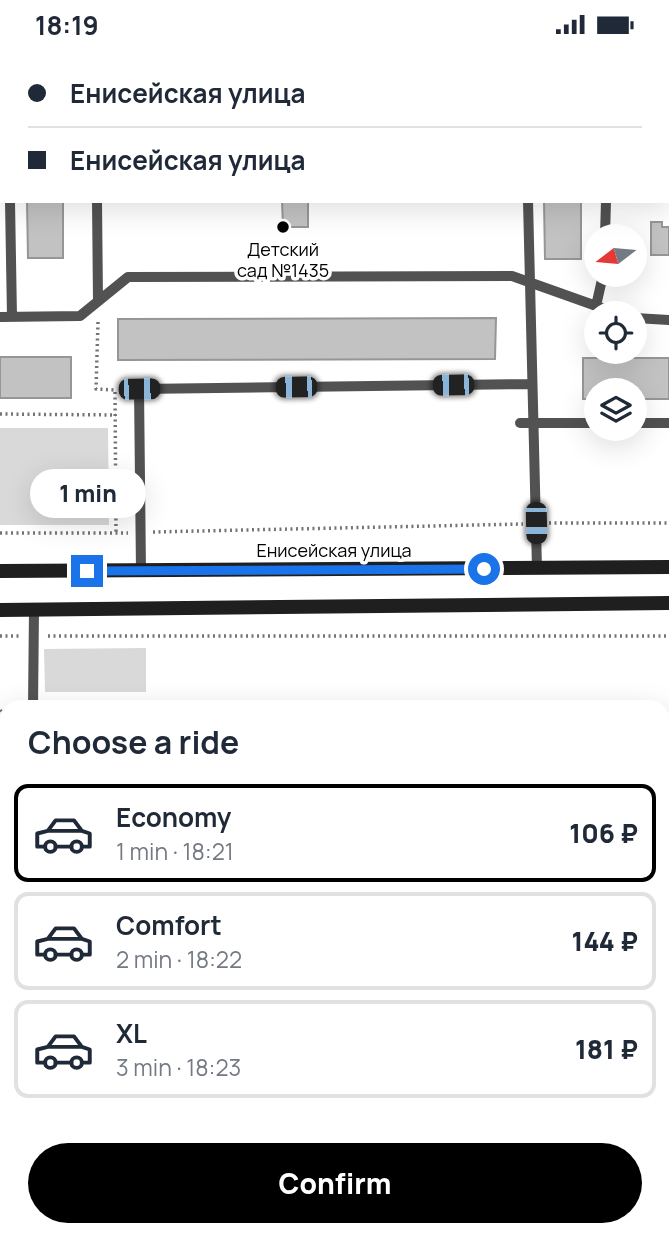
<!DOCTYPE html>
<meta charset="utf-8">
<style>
body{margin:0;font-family:Manrope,sans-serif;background:#f2f2f3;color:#1f2937;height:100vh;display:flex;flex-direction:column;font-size:26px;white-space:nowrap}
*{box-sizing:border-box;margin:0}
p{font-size:23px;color:#747a83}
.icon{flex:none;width:38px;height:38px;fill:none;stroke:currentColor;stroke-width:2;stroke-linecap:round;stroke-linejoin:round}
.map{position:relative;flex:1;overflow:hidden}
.panel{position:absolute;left:0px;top:651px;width:670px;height:537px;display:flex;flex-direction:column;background:#fff;border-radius:21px 21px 0 0;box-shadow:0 7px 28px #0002}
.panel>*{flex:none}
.guide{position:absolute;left:0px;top:0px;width:670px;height:154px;box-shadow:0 7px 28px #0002;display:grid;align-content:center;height:154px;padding:0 28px;background:#fff}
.needle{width:46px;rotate:254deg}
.fabs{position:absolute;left:584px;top:175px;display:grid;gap:14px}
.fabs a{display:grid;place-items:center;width:63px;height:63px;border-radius:50%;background:#fff;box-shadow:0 7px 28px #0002;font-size:35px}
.end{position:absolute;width:32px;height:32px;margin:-16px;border:9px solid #1a73e8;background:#fff;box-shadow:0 0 0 4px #fff}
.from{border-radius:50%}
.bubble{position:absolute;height:49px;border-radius:24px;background:#fff;box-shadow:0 7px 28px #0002;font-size:23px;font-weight:800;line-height:49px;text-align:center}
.car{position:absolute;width:21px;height:42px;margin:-21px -10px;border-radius:9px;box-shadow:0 0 5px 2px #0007;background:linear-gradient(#222 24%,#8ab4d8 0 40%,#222 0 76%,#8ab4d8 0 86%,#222 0)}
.guide b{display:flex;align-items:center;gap:24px;height:66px;font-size:26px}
.guide b+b{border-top:2px solid #e0e1e3}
.guide i{width:18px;height:18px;background:#1f2937}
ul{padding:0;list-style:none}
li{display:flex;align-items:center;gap:21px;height:98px;margin:0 14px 10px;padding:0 14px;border:4px solid #e0e1e3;border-radius:14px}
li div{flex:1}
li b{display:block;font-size:26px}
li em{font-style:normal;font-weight:800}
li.on{border-color:#000}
li>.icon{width:63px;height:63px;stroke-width:1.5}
h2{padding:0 28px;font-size:32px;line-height:84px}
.action{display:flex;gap:14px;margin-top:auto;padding:14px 28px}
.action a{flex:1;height:80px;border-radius:42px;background:#000;color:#fff;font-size:28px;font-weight:800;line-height:80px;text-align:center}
.status{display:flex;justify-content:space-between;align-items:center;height:49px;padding:0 35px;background:#fff;direction:ltr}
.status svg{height:19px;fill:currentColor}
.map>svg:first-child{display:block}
.green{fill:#d9d9d9}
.building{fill:#c2c2c2;stroke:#969696;stroke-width:2}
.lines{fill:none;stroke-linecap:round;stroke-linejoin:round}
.path{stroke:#747474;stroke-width:3.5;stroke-dasharray:2 3.5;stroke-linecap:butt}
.service{stroke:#525252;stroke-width:10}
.secondary{stroke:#1f1f1f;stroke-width:14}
.route{stroke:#1a73e8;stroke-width:9}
.poi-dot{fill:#000;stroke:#fff;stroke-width:2.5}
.labels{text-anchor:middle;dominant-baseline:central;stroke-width:7;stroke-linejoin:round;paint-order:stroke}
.poi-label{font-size:18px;fill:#000;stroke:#fff}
.street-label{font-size:18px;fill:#000;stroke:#fff}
</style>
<div class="status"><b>18:19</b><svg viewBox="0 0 49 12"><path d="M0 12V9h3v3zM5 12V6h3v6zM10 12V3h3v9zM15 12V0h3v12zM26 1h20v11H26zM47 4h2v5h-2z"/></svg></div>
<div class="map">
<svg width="669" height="1187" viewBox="0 0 669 1187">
<rect width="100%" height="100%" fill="#fff"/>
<path class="green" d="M0 379H108L109 476H0Z
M146 599V643H45L44 600Z"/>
<path class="building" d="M27 152H63V209H28Z
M282 152H308V178H283Z
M544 152H581V210H545Z
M651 173H662V178H669V206H651Z
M496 269 495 310 118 311V270Z
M0 308H71V349H0Z
M583 309H669V350H635V341H597V350H583Z
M663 737H669V813H663Z
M0 891 7 892V1001H0Z
M0 1074H7V1114H0Z
M669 1083V1109H663V1084Z"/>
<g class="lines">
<path class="path" d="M654 0 655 2
M668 24 669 25
M98 273 96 340 115 341 116 484
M0 365 116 366
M549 474H669
M153 483 523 475
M0 484H128
M0 587H19
M48 587H669
M0 661 7 670
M0 707H7
M663 721H669
M663 897H669
M663 1009H669
M0 1149 7 1150
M663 1177H669
M106 1181 122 1187
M495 1181V1187
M19 1187 22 1181"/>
<path class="service" d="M8 0V2
M96 0V2
M524 0V2
M607 2V0
M10 152 12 268
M97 152 98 252
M528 152 537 520
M605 187 606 152
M596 257 603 226
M0 268 80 267 128 228 512 227 616 264
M635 269 669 271
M520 374H597
M635 374H669
M141 522 139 340 532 335
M33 658 34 561
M0 802H7
M663 856 669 854
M0 875 7 874
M0 1032 7 1031
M665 1152H669
M311 1181 312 1187"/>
<path class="secondary" d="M0 522 669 518
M0 561 669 554"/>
</g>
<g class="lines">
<path class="route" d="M87 522 484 520"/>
</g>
<circle class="poi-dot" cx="283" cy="178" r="7"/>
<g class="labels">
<g class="poi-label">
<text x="283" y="200">Детский<tspan x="283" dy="21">сад №1435</tspan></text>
</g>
<g class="street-label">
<text x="334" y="501">Енисейская улица</text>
</g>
</g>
</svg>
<div class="fabs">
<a><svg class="needle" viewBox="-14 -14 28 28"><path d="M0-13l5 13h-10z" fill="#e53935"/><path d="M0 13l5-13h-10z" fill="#747a83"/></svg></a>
<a><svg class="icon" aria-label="locate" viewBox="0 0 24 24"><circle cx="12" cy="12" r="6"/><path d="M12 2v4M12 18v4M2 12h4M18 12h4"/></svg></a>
<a><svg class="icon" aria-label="layers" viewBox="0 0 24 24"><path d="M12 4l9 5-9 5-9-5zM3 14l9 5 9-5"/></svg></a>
</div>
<i class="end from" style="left:484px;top:520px"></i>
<i class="end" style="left:87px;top:522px"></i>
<div class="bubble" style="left:30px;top:420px;width:116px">1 min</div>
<i class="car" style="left:453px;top:336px;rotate:269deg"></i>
<i class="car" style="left:296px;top:338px;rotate:269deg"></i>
<i class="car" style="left:139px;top:340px;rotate:89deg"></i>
<i class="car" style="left:536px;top:474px;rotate:179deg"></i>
<div class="guide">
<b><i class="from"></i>Енисейская улица</b>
<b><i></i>Енисейская улица</b>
</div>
<section class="panel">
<h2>Choose a ride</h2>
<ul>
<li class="on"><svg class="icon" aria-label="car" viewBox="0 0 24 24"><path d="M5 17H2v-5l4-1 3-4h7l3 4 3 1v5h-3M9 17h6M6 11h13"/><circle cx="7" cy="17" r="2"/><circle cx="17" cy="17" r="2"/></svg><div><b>Economy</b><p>1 min · 18:21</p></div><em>106 ₽</em></li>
<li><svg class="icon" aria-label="car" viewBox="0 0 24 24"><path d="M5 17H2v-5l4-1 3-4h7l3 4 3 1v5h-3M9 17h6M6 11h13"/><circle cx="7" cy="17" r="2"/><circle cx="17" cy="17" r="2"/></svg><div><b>Comfort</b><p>2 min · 18:22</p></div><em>144 ₽</em></li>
<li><svg class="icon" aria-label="car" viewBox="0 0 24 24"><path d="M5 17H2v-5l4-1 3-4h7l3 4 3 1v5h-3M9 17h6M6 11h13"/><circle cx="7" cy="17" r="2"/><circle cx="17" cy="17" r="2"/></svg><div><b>XL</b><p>3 min · 18:23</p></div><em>181 ₽</em></li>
</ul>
<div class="action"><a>Confirm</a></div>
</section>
</div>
